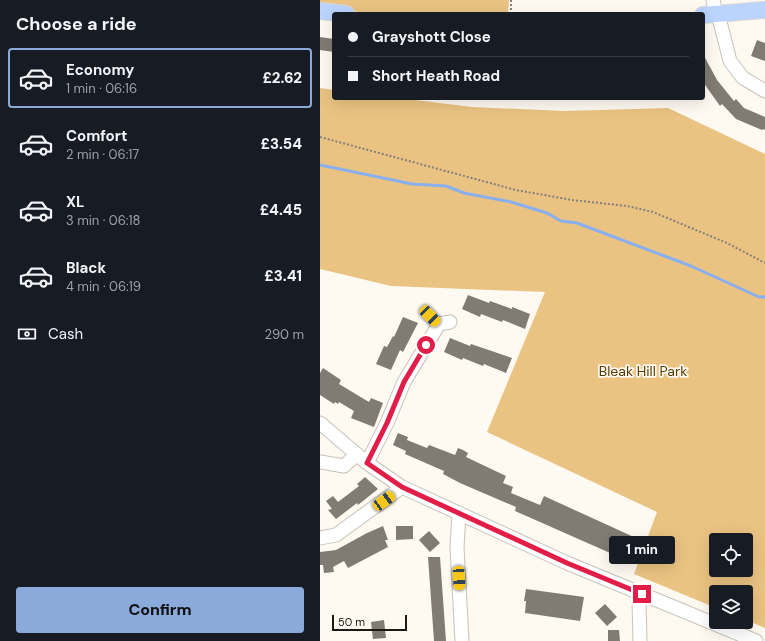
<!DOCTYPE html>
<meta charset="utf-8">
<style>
body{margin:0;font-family:"DM Sans",sans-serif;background:#20242c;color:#f1f3f6;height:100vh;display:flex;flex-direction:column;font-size:15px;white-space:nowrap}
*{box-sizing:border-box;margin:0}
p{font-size:13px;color:#9ea1a6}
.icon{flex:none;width:22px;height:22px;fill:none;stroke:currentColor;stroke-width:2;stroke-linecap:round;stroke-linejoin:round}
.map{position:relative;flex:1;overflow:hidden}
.drawer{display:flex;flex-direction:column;background:#171b24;width:320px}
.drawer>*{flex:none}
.banner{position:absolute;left:12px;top:12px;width:373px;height:88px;border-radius:4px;box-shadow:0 4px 16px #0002;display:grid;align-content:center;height:88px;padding:0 16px;background:#171b24}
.controls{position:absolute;left:389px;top:533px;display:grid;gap:8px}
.controls a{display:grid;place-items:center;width:44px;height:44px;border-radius:4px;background:#171b24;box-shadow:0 4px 16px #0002;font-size:20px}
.scale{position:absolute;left:12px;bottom:10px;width:75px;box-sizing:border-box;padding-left:4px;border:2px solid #1b1916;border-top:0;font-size:11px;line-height:14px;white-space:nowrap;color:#1b1916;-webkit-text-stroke:3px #fef9f1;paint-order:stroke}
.end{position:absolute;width:18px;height:18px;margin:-9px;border:5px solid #e11d48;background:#fff;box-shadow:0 0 0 2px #fff}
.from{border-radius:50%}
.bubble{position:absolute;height:28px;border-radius:4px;background:#171b24;box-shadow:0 4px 16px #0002;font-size:13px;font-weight:800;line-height:28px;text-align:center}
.car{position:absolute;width:12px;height:24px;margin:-12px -6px;border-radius:5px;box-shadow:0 0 3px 1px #0007;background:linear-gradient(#f5c518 24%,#345 0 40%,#f5c518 0 76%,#345 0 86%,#f5c518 0)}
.banner b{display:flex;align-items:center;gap:14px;height:38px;font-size:15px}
.banner b+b{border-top:1px solid #363941}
.banner i{width:10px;height:10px;background:#f1f3f6}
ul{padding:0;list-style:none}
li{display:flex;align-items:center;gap:12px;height:60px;margin:0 8px 6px;padding:0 8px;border:2px solid transparent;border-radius:4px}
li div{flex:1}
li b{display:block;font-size:15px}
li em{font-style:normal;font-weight:800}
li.on{border-color:#89aadb}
li>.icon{width:36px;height:36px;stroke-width:1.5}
h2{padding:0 16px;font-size:18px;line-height:48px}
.pay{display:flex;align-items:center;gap:10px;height:44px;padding:0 16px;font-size:15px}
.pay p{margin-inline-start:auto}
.action{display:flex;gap:8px;margin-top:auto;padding:8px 16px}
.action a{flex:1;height:46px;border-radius:4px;background:#89aadb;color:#111;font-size:16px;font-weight:800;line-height:46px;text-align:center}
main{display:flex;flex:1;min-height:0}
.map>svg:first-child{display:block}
.green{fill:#eac382;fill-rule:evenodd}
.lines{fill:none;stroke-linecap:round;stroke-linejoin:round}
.stream{stroke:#89afef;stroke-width:3}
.building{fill:#807c74}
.minor-casing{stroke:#c7c2ba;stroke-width:15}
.major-casing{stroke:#d6d6d5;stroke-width:18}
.path{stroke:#84807b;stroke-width:2;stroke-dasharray:2 2;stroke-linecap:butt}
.minor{stroke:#fff;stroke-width:13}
.major{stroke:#bbd4fd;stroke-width:16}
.route{stroke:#e11d48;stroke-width:5}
.labels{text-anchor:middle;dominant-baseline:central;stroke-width:3.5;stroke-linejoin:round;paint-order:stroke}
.park-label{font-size:14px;fill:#583c00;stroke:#fef9f1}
</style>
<main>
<section class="drawer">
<h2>Choose a ride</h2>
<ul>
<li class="on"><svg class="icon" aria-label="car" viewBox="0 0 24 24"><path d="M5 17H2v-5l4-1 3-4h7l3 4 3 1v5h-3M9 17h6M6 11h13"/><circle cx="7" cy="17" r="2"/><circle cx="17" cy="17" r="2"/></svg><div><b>Economy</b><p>1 min · 06:16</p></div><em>£2.62</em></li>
<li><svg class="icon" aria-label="car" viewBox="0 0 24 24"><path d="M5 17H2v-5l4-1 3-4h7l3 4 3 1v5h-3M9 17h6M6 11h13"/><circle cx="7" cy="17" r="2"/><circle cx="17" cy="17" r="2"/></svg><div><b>Comfort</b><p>2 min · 06:17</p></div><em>£3.54</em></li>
<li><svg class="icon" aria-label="car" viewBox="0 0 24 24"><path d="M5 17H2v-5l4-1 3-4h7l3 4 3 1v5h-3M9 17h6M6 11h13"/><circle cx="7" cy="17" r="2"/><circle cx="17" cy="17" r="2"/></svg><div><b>XL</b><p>3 min · 06:18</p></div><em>£4.45</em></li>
<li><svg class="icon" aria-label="car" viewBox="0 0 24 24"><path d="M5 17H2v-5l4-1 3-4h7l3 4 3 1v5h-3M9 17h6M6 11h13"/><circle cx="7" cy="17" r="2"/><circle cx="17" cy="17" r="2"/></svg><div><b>Black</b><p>4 min · 06:19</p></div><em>£3.41</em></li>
</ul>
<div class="pay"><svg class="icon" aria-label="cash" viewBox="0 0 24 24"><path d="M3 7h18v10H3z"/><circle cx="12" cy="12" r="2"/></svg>Cash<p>290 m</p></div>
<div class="action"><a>Confirm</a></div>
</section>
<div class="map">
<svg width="445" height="641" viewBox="0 0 445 641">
<rect width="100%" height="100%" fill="#fef9f1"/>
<path class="green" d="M0 0H189L188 14H54L0 7Z
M0 88 14 90V98H79L152 107 245 111 348 108 445 154V628L426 620V592H396V608L314 574 337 512 167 432 225 292 71 286 0 269ZM396 540H426V570H396Z"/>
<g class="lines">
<path class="stream" d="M0 165 92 184 126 186 144 193 191 202 227 213 241 221 257 223 371 266 439 297H445"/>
</g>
<path class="building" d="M0 37 14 39V52L0 50Z
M437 40 445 43V61L431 56Z
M383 54 397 80 414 101 416 99 424 108 445 117V130L443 129 442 130 416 119 402 104 400 106 383 82Z
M148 295 169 303 170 301 192 309V307L210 314 205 329 183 320 182 322 161 314 160 317 142 309Z
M83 317 98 323 83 352 80 350 71 370 56 364 64 346 67 347 73 336 74 337Z
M130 338 150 346 151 344 192 358 186 373 164 364 163 366 143 358 142 360 124 352Z
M3 368 21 380 19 384 49 402 51 398 63 403 54 427 31 418 34 411 19 402 18 404 15 402 14 404 0 395V373Z
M78 433 88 437 87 440 107 448 109 445 135 455 138 448 143 450 148 453 146 457 186 476 183 483 193 487 191 493 220 505 224 496 316 538 306 560 195 511 196 507 140 483 123 474 124 471 85 454 86 451 73 445Z
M45 477 58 489 38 505 37 503 16 519 8 510 12 509 6 501 13 496 18 502 39 486 37 484Z
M63 526 68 540H65L68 547 28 568 24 561 13 567 14 572 4 573 3 565H0V552L16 550 47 533Z
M76 526H93V539L76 540Z
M109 531 120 543 110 552 99 540Z
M108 557H120L126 641H114Z
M206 589 264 597 260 621 205 613 206 601H204Z
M285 604 297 617 287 626 275 613Z
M64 620 66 638 53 639 51 622Z
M288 630H299L300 641H288Z"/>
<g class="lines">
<g class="minor-casing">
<path id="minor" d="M393 0 395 9 398 14 410 61 423 78 445 91
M0 423 47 463 82 487 247 563 436 641
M0 462 24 466 37 454
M47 463 67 423 84 382 119 324 130 322
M139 514 137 547 142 641
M0 538 16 535 82 487
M320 641 319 603 322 593"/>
</g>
<g class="major-casing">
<path id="major" d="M0 11 26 14
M383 15 445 10"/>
</g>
<path class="path" d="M191 14V0
M0 137 196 190 252 200 307 206 333 212 407 243 445 263"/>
<use href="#minor" class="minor"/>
<use href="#major" class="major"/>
</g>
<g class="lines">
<path class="route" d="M106 345 84 382 67 423 47 463 82 487 247 563 322 594"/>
</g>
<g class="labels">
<g class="park-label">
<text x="323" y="371">Bleak Hill Park</text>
</g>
</g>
</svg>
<div class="controls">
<a><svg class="icon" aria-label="locate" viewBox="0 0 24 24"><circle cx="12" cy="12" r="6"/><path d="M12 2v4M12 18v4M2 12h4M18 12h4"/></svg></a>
<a><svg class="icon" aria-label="layers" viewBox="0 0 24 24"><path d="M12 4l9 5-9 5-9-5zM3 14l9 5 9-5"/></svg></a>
</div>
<div class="scale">50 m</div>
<i class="end from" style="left:106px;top:345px"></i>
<i class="end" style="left:322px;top:594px"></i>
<div class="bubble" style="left:289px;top:536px;width:66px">1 min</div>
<i class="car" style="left:110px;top:316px;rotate:135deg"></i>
<i class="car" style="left:64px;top:501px;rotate:54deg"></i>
<i class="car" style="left:139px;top:578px;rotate:177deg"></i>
<div class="banner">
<b><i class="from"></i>Grayshott Close</b>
<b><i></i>Short Heath Road</b>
</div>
</div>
</main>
